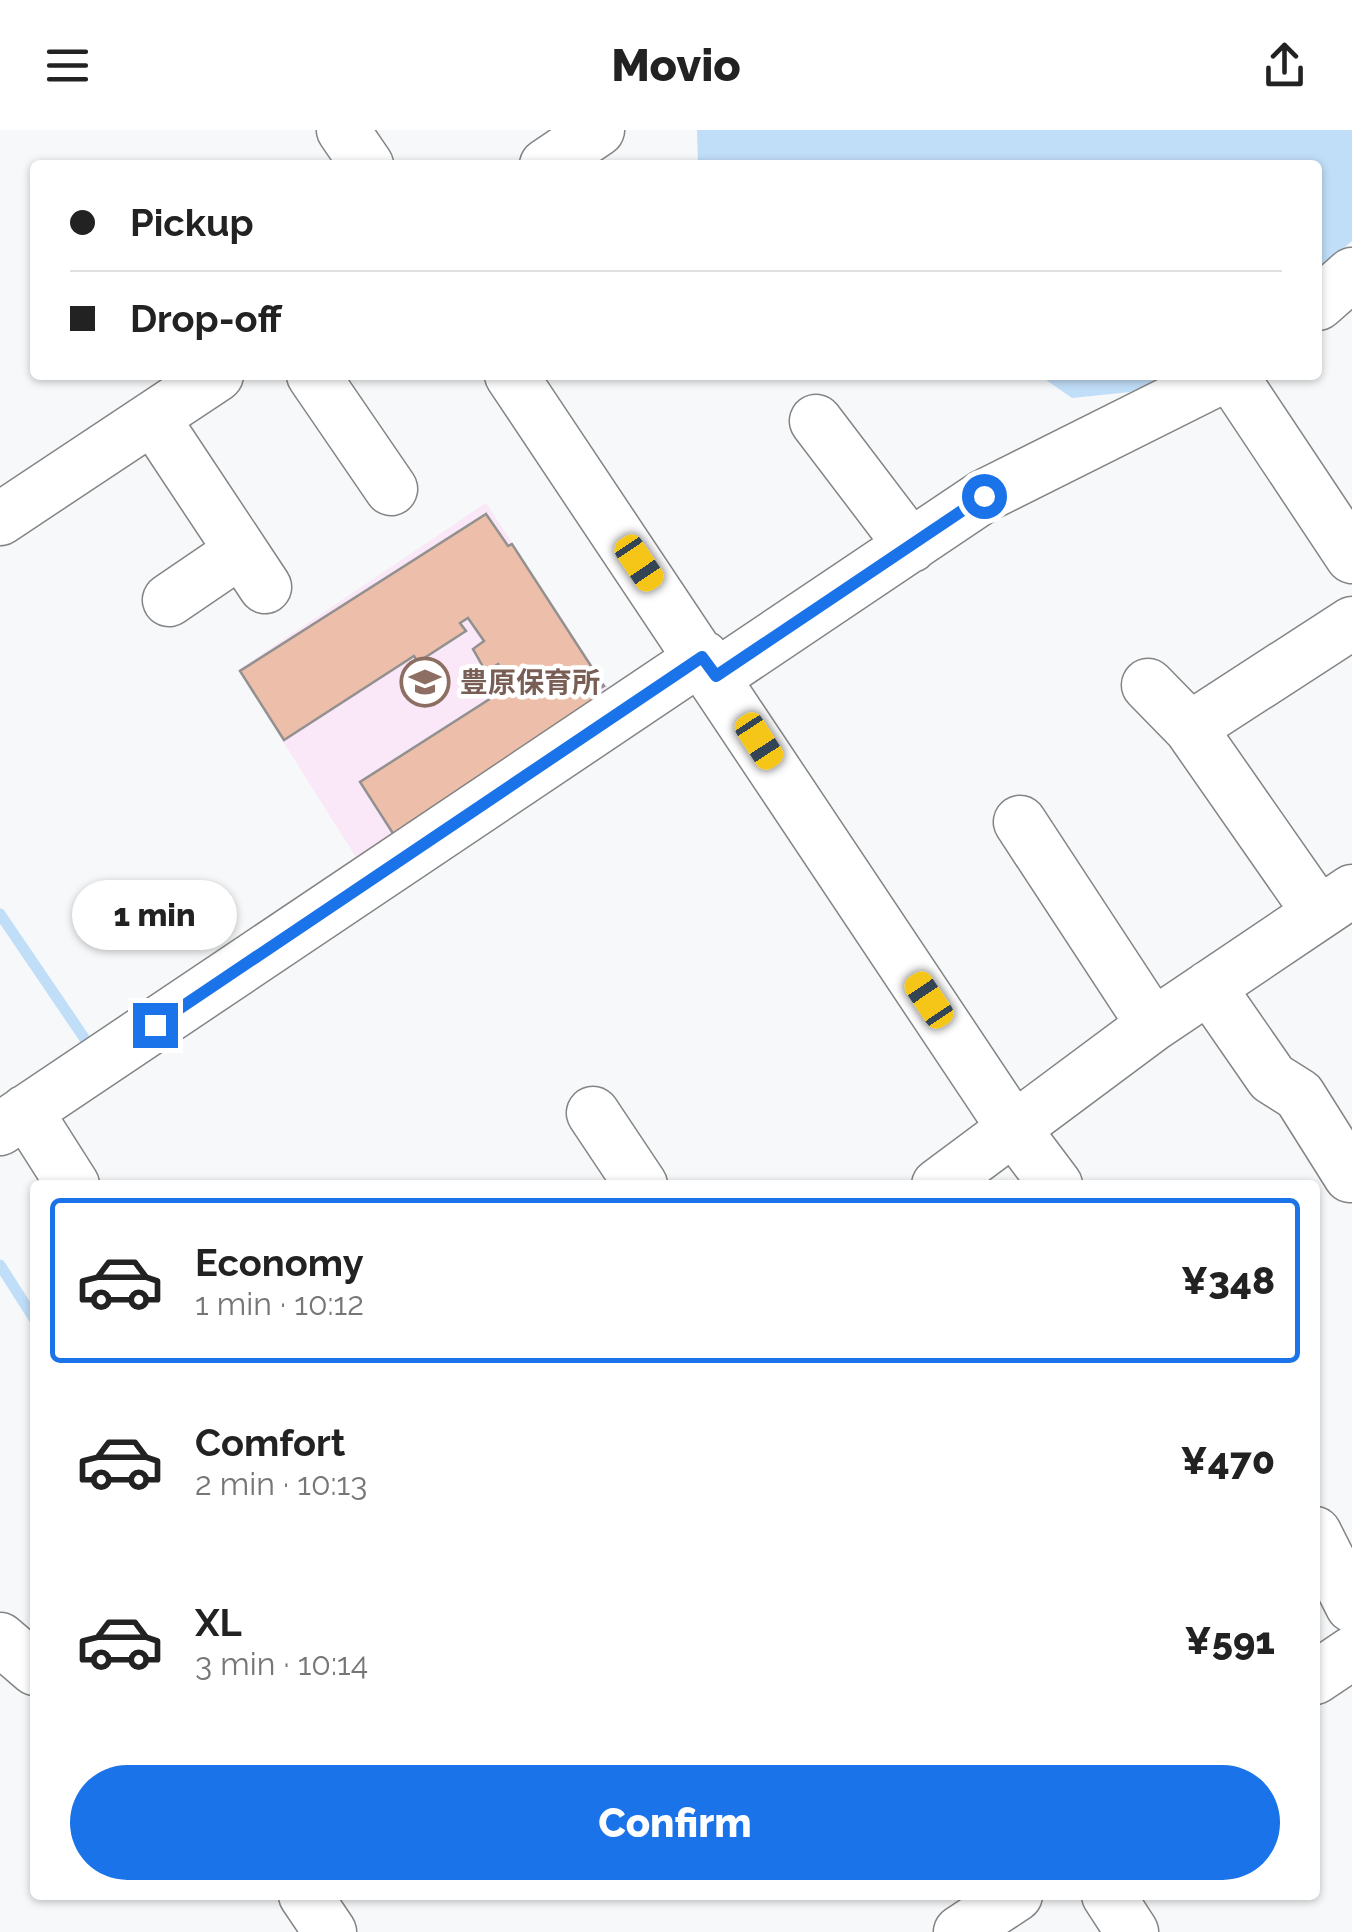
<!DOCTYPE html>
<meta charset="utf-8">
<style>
body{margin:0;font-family:Raleway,"Noto Sans JP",sans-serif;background:#f6f6f6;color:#222;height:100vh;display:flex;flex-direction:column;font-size:38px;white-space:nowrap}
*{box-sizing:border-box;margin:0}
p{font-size:32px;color:#767676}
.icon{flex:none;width:55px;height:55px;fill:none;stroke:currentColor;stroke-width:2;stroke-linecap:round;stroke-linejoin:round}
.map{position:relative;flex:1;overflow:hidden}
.sheet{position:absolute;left:30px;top:1050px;width:1290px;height:720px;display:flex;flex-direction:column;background:#fff;border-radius:10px;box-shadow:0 2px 8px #0004}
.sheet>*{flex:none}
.guide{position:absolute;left:30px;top:30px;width:1292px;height:220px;border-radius:10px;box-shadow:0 2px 8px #0004;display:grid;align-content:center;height:220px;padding:0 40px;background:#fff}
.end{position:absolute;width:45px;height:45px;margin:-22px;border:12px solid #1a73e8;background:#fff;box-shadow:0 0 0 5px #fff}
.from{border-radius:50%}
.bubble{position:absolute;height:70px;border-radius:35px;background:#fff;box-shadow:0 2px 8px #0004;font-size:32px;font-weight:800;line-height:70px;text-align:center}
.car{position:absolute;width:30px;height:60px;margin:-30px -15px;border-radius:12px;box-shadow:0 0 8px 2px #0007;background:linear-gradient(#f5c518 24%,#345 0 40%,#f5c518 0 76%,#345 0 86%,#f5c518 0)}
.guide b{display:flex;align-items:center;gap:35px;height:95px;font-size:38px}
.guide b+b{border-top:2px solid #e0e0e0}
.guide i{width:25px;height:25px;background:#222}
ul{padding:18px 0 0;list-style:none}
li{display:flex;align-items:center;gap:30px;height:165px;margin:0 20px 15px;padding:0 20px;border:5px solid transparent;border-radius:10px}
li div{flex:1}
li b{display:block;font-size:38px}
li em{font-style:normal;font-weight:800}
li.on{border-color:#1a73e8}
li>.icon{width:90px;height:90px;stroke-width:1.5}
.cta{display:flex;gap:20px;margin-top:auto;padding:20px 40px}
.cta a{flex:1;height:115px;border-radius:60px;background:#1a73e8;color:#fff;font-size:40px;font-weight:800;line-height:115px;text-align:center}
header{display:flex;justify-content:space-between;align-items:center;height:130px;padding:0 40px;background:#fff;font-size:45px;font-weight:800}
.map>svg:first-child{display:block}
.education{fill:#fae7f7}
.water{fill:#c1def8}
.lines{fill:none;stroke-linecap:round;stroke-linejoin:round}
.stream{stroke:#c1def8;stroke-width:11}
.building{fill:#edbfab;stroke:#929190;stroke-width:2.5}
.minor-casing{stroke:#838485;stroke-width:55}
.minor{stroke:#fff;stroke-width:52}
.route{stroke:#1a73e8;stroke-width:12}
.labels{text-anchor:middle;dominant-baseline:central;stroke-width:9;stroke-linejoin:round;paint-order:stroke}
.education-label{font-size:28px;font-weight:bold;fill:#785e54;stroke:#fff;text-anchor:start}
</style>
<header><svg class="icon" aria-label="menu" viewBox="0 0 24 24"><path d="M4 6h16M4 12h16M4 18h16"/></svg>Movio<svg class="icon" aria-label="share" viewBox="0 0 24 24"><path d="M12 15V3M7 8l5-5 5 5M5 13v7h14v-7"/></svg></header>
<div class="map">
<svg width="1352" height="1802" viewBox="0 0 1352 1802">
<rect width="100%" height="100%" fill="#f6f8f9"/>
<path class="education" d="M486 373 611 563 359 732 238 540Z"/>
<path class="water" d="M697 0H1352V111L1318 141V35H698Z
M1039 245H1179L1130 262 1072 268Z"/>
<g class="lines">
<path class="stream" d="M0 784 87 912
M0 1135 35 1190"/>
</g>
<path class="building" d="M486 384 508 416 512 414 604 556 597 560 601 566 394 705 360 652 510 556 498 534 486 542 473 519 484 511 468 488 460 493 466 501 418 532 414 526 284 610 240 541Z"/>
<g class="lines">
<g class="minor-casing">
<path id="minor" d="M343 0 367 35
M546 35 598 0
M1318 174 1352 144
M313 245 391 359
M511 245 1014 999 1056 1055
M1231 245 1352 427
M153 288 265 457
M816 291 911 416
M0 389 217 245
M169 470 241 421
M716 546 984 366 1226 245
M1148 555 1190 598 1319 783
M1190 598 1352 493
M1020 692 1153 895
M1209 857 1272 948 1299 965 1350 1046
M26 981 73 1055
M593 983 641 1055
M0 999 703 527
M938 1055 1153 895 1352 761
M1315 1403 1352 1476
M0 1509 35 1539
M1315 1548 1352 1523
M305 1765 330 1802
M1108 1765 1132 1802
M960 1802 1016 1765"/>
</g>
<use href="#minor" class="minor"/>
</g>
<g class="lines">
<path class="route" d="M155 895 702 527 716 546 984 366"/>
</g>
<defs>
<g id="school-ring" transform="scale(2.5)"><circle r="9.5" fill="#fff" stroke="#8d6e63" stroke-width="1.5"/><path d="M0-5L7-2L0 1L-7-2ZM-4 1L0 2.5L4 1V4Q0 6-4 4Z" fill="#8d6e63"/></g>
</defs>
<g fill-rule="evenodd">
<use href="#school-ring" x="425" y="552"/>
</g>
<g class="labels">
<g class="education-label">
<text x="460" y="552">豊原保育所</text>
</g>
</g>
</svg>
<i class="end from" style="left:984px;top:366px"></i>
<i class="end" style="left:155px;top:895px"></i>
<div class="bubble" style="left:72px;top:750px;width:165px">1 min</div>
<i class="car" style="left:639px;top:433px;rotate:146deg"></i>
<i class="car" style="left:759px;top:611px;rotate:147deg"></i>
<i class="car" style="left:929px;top:870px;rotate:326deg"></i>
<div class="guide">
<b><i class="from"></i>Pickup</b>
<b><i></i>Drop-off</b>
</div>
<section class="sheet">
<ul>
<li class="on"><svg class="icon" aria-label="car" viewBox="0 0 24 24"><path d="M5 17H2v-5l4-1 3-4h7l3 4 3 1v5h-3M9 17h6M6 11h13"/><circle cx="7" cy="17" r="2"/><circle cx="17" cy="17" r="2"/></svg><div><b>Economy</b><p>1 min · 10:12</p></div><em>¥348</em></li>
<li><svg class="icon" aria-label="car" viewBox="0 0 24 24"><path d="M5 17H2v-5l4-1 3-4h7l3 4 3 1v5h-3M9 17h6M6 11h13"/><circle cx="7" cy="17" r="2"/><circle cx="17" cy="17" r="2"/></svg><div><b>Comfort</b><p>2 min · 10:13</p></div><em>¥470</em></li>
<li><svg class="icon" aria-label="car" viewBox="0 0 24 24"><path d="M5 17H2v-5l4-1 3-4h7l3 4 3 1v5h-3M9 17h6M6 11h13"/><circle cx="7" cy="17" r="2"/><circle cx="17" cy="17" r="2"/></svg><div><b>XL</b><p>3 min · 10:14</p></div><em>¥591</em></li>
</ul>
<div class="cta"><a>Confirm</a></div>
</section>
</div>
